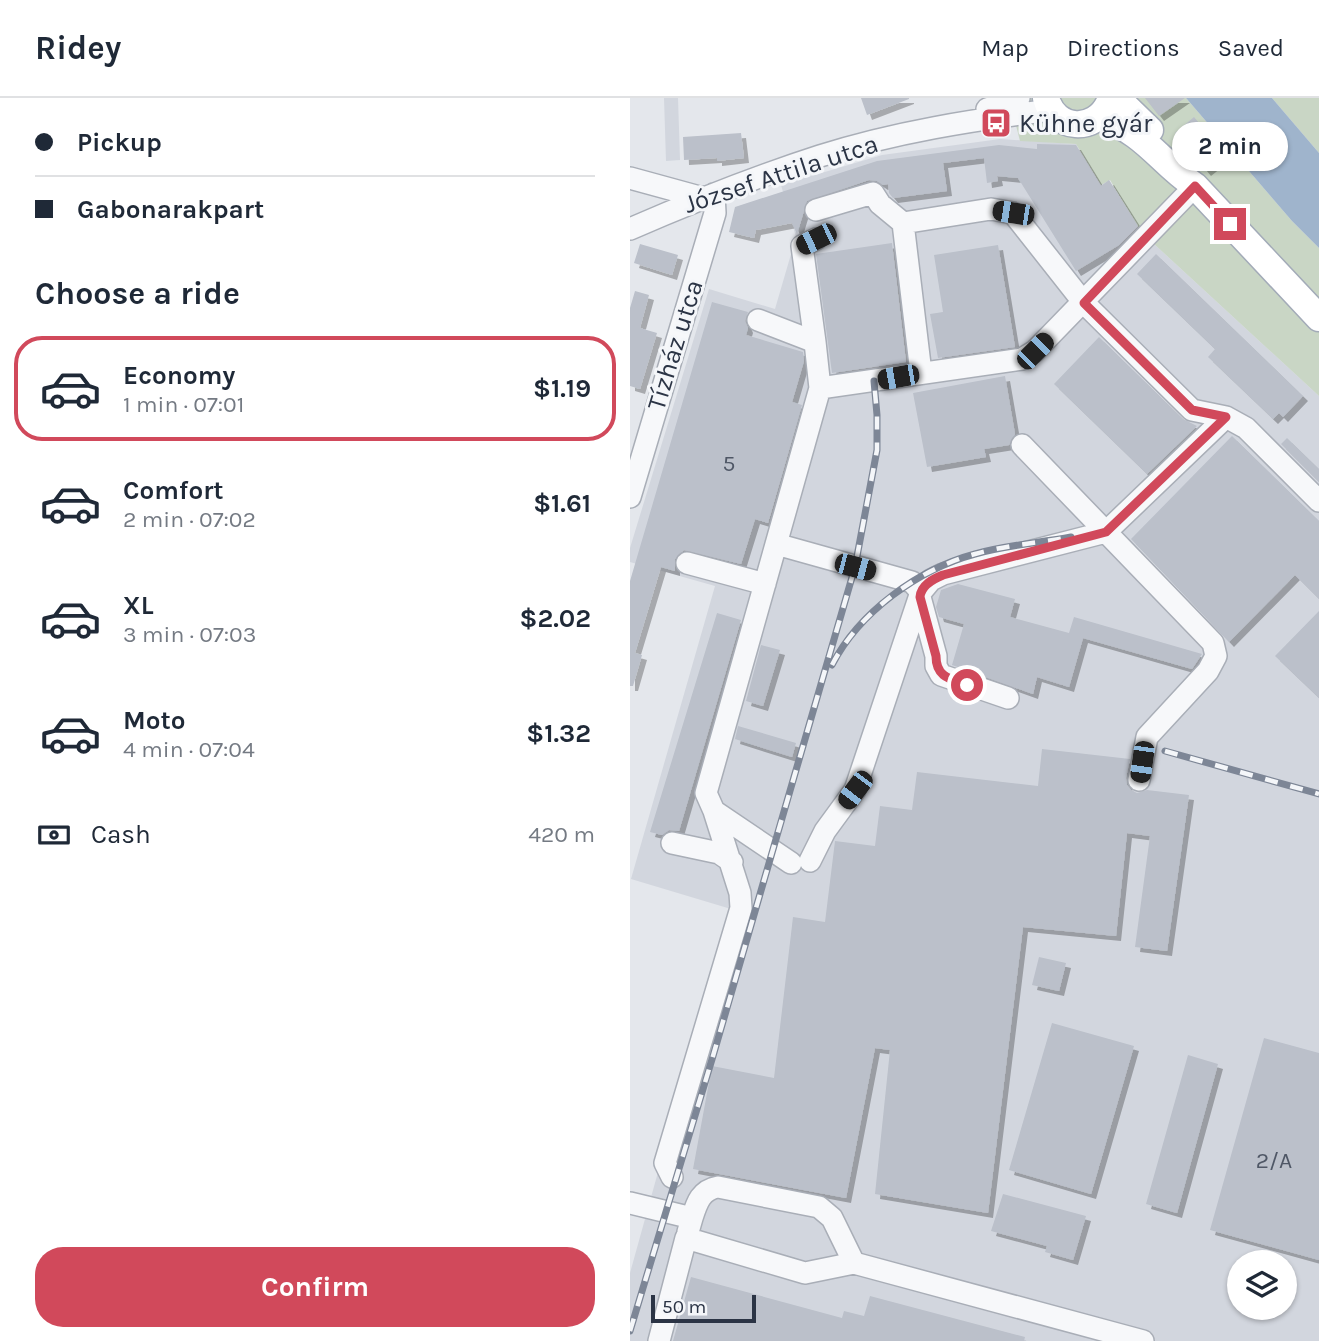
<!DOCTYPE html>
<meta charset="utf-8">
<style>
body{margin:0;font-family:Karla,sans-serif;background:#f2f2f3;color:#1f2937;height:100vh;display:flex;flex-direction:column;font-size:26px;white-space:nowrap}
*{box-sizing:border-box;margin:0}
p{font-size:23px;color:#747a83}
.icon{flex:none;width:38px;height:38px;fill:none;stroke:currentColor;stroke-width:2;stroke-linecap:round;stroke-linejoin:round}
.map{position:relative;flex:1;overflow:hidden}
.drawer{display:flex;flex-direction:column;background:#fff;width:630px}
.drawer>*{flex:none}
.hud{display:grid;align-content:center;height:154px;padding:0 35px;background:#fff}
.buttons{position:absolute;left:597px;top:1152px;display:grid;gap:14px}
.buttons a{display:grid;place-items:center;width:70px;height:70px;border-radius:50%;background:#fff;box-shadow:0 2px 5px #0004;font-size:35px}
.scale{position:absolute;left:21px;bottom:18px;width:105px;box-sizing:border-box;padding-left:7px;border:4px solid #2b3445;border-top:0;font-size:19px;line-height:24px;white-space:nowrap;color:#2b3445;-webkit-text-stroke:5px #f4f6f9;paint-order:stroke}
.end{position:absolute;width:32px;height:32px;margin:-16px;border:9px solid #d1495b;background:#fff;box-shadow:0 0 0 4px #fff}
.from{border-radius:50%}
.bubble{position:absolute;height:49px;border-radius:24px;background:#fff;box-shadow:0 2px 5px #0004;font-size:23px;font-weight:700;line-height:49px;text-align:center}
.car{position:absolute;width:21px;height:42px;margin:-21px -10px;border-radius:9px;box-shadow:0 0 5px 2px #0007;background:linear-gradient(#222 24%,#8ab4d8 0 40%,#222 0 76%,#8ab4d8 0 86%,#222 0)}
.hud b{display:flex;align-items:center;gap:24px;height:66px;font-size:26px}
.hud b+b{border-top:2px solid #e0e1e3}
.hud i{width:18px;height:18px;background:#1f2937}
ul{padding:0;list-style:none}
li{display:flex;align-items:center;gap:21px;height:105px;margin:0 14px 10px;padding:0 21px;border:4px solid transparent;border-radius:28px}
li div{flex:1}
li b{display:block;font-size:26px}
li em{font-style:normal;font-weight:700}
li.selected{border-color:#d1495b}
li>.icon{width:63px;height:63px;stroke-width:1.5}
h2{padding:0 35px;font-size:32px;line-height:84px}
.pay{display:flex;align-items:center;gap:18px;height:77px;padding:0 35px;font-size:26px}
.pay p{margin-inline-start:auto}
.button{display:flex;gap:14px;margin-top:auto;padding:14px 35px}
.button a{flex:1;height:80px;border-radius:28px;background:#d1495b;color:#fff;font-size:28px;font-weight:700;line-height:80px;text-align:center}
header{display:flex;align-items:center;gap:42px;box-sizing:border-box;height:98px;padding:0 35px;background:#fff;border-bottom:2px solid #e0e1e3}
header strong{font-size:33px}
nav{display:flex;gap:38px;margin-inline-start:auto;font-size:24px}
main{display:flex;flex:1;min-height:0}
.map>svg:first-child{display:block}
.built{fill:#d2d6de;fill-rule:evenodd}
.green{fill:#c9d6c5}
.water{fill:#9fb4cc}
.building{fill:#bbc0ca;filter:url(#shadow)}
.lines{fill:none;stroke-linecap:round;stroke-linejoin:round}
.minor-casing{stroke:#a9aeb7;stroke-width:24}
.major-casing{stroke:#a3abb8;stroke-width:29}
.minor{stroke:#f7f8fa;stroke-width:21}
.major{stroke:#fff;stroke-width:26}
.rail-casing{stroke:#7d8696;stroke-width:7}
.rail{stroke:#f4f6f9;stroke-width:4.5;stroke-dasharray:13;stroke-linecap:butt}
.route{stroke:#d1495b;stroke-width:9}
.labels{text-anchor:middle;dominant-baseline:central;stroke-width:6;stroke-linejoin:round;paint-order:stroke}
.number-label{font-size:23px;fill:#4f5766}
.poi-label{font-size:26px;fill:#2b3445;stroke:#f4f6f9;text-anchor:start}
.street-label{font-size:26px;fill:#2b3445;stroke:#f4f6f9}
</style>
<header>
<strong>Ridey</strong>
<nav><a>Map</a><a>Directions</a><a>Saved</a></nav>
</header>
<main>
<section class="drawer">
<div class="hud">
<b><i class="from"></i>Pickup</b>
<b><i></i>Gabonarakpart</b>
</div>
<h2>Choose a ride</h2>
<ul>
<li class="selected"><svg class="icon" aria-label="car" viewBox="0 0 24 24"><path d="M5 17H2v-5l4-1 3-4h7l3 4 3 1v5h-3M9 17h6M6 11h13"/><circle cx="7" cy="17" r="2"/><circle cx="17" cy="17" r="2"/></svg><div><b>Economy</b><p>1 min · 07:01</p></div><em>$1.19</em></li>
<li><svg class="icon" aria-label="car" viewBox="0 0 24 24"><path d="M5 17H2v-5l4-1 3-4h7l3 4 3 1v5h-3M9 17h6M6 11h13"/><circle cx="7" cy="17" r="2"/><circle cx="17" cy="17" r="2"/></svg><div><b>Comfort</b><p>2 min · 07:02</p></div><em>$1.61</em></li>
<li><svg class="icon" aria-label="car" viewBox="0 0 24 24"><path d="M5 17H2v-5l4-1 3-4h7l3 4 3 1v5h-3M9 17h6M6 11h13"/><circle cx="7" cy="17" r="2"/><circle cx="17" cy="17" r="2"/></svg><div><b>XL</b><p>3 min · 07:03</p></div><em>$2.02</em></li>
<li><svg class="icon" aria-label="car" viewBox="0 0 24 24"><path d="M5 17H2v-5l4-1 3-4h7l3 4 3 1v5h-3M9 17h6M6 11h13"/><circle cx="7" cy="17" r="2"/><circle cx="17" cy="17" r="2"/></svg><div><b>Moto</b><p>4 min · 07:04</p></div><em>$1.32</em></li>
</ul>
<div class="pay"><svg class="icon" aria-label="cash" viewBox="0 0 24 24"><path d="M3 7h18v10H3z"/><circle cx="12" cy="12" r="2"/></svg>Cash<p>420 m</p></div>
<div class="button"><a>Confirm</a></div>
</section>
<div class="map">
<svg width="689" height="1243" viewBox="0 0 689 1243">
<defs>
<filter id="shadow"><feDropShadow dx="5" dy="5" stdDeviation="0" flood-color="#0004"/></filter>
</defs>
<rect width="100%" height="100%" fill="#e4e7ec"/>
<path class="built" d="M34 0H48L50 62 36 63Z
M370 41 446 46 471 86 479 82 511 134 689 298V1243H0V1175L101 811 1 781 85 488 0 464V450L79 191 145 211 166 139 151 87 252 57ZM609 1164H654V1209H609Z"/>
<path class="green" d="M379 0H556L662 123 689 150V298L511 134 480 82 471 87 446 46 390 43Z
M642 0H689V55Z"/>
<path class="water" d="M556 0H642L689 55V150L662 123Z"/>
<path class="building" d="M231 0H279V1L237 17Z
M515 0H555L529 18Z
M564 19 596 57 576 73 545 35Z
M111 35 114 60 87 63V60L54 62 53 39Z
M407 46 446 47 471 88 479 82 508 128 489 147 446 173 388 80 367 78 368 83 357 85 354 60 313 65 317 93 263 100 259 95 258 86 253 87 247 83 239 82 177 103 167 136 162 125 126 132 124 140 99 134 105 109 247 63 369 47 407 51Z
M262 145 276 264 202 275 186 156Z
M10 146 48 157 42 177 4 165Z
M368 147 385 249 308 260 300 216 313 214 304 157Z
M526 156 673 298 653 319 649 315 643 321 578 259 585 251 507 176Z
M5 193 19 197 10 230 27 235 10 291 0 288V210Z
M82 204 118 214 115 223 118 230 116 237 173 254 174 263 162 304 172 307 138 425 125 421 111 466 54 452 45 461V473L31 469 5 555 12 557 3 588H0V483Z
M469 239 553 321 567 328 517 376 424 286Z
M375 278 385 336 379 347 354 351 356 359 297 369 283 295Z
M602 338 689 423V501L665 477 599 544 501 441Z
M657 340 689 371V384L651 346Z
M328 486 385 501 380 519 439 535 444 519 572 556 562 571 453 540 439 589 407 579 403 596 322 567 334 526 309 519 306 509 311 492Z
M689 513V600L645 558Z
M87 515 111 522 49 733 39 732 32 737 20 734Z
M131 547 150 552 133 608 116 603Z
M108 628 166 645 162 659 105 641Z
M412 651 500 661 496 680 497 687 501 692 507 695 517 692 559 697 537 853 505 849 520 738 497 735 486 838 393 829 358 1115 245 1096 260 952 245 950 216 1100 63 1071 82 968 144 980 163 819 195 824 205 743 245 748 250 708 282 712 287 674 408 688Z
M409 859 436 865 429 893 402 887Z
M422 925 504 948 461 1096 379 1072Z
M634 940 689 955V1162L580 1132Z
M558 957 588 966 547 1115 516 1106Z
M373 1096 456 1118 443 1162 415 1154 417 1148 361 1133Z
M61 1179 212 1220 214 1213 234 1218 240 1198 395 1239 394 1243H43Z"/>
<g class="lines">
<g class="minor-casing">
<path id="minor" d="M357 11 389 0
M0 80 73 100
M186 112 243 95 250 106 273 125
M0 131C62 104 125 79 190 58 265 34 343 22 421 12
M128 222 185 244 190 290 76 695 84 713 161 765
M185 244 172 148 186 141
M291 275 273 125 361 111 383 115 454 205 562 312 596 319 616 330 689 403
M190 290 392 261 405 253 565 88
M392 347 583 545 586 558 578 573 517 639 509 682
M0 399 85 115 84 96
M146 446 282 484 291 494 301 482 313 476 476 434 596 319
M57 465 135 486
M290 499 306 558V568L311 577 378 600
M42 745 89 755 102 764
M180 763 195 733 225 692 291 494
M42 1079 35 1065 111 810 110 795 84 713
M0 1105 62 1120 58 1134
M62 1120C67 1104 71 1092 88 1089L189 1109 202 1120 224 1165
M29 1243 56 1140 175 1175 224 1165 513 1243"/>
</g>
<g class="major-casing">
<path id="major" d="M416 0C425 33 465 35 479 5
M487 0 520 32
M469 19C517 35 527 62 565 88L689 220"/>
</g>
<use href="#minor" class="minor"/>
<use href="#major" class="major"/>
<g class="rail-casing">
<path id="rail" d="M202 567C229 514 289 471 345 456 376 447 409 445 441 439
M535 653 689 696
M0 1233 83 958 225 469 247 352V317L244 283"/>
</g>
<use href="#rail" class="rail"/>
</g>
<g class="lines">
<path class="route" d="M337 587C320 581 306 579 306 558L290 499C291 487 303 481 313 477L476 434 596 319 562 312 454 205 565 88 600 126"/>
</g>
<defs>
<g id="bus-square" transform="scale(1.575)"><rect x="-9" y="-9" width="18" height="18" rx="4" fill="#d1495b" stroke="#f4f6f9"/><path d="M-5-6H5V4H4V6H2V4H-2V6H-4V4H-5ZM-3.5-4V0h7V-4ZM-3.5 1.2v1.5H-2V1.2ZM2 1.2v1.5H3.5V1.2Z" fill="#fff"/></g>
</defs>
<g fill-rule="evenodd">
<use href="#bus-square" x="366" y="25"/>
</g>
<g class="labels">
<g class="number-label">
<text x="99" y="365">5</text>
<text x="644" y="1062">2/A</text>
</g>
<g class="poi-label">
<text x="389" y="25">Kühne gyár</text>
</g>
<g class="street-label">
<text transform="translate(151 76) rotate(-18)">József Attila utca</text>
<text transform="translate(45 247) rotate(-73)">Tízház utca</text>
</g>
</g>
</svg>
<div class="buttons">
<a><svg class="icon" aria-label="layers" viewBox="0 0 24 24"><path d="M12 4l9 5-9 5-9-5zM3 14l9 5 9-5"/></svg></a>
</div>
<div class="scale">50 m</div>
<i class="end from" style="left:337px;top:587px"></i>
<i class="end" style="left:600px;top:126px"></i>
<div class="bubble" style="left:542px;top:24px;width:116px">2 min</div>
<i class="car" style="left:383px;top:115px;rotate:279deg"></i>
<i class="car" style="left:186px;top:141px;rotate:244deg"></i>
<i class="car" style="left:405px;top:253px;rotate:45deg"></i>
<i class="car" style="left:268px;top:279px;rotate:260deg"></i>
<i class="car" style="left:225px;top:469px;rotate:105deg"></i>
<i class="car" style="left:512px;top:664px;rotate:188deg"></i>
<i class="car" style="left:225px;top:692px;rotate:217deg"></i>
</div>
</main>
